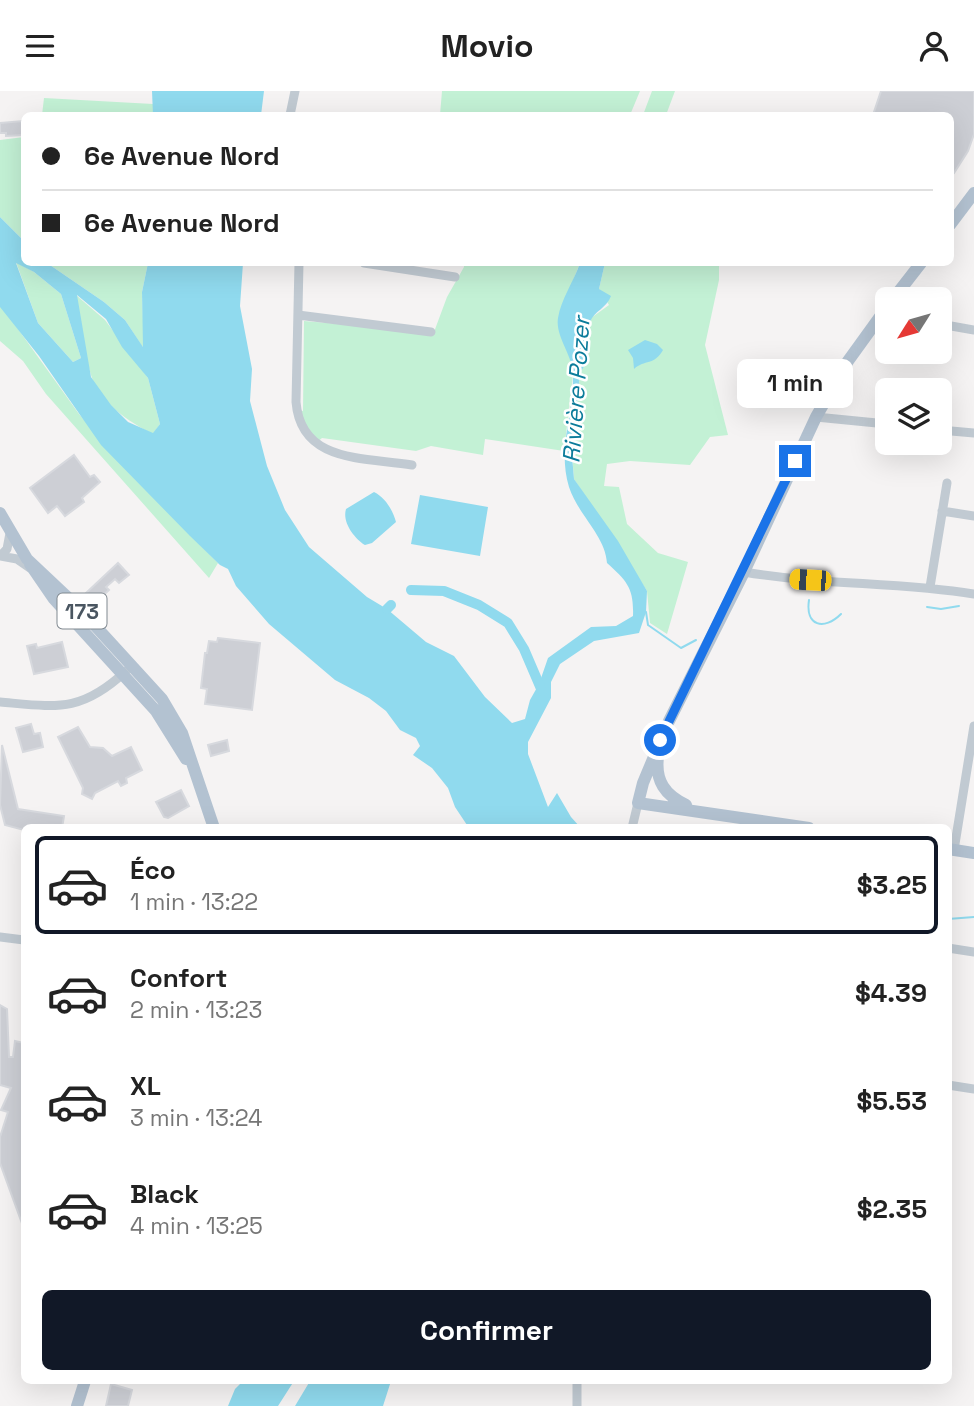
<!DOCTYPE html>
<html lang="fr">
<meta charset="utf-8">
<style>
body{margin:0;font-family:"Space Grotesk",sans-serif;background:#f2f2f2;color:#222;height:100vh;display:flex;flex-direction:column;font-size:26px;white-space:nowrap}
*{box-sizing:border-box;margin:0}
p{font-size:23px;color:#767676}
.icon{flex:none;width:38px;height:38px;fill:none;stroke:currentColor;stroke-width:2;stroke-linecap:round;stroke-linejoin:round}
.map{position:relative;flex:1;overflow:hidden}
.details{position:absolute;left:21px;top:733px;width:931px;height:560px;display:flex;flex-direction:column;background:#fff;border-radius:10px;box-shadow:0 7px 28px #0002}
.details>*{flex:none}
.guide{position:absolute;left:21px;top:21px;width:933px;height:154px;border-radius:10px;box-shadow:0 7px 28px #0002;display:grid;align-content:center;height:154px;padding:0 21px;background:#fff}
.needle{width:46px;rotate:233deg}
.controls{position:absolute;left:875px;top:196px;display:grid;gap:14px}
.controls a{display:grid;place-items:center;width:77px;height:77px;border-radius:10px;background:#fff;box-shadow:0 7px 28px #0002;font-size:35px}
.end{position:absolute;width:32px;height:32px;margin:-16px;border:9px solid #1a73e8;background:#fff;box-shadow:0 0 0 4px #fff}
.from{border-radius:50%}
.bubble{position:absolute;height:49px;border-radius:10px;background:#fff;box-shadow:0 7px 28px #0002;font-size:23px;font-weight:700;line-height:49px;text-align:center}
.car{position:absolute;width:21px;height:42px;margin:-21px -10px;border-radius:9px;box-shadow:0 0 5px 2px #0007;background:linear-gradient(#f5c518 24%,#345 0 40%,#f5c518 0 76%,#345 0 86%,#f5c518 0)}
.guide b{display:flex;align-items:center;gap:24px;height:66px;font-size:26px}
.guide b+b{border-top:2px solid #e0e0e0}
.guide i{width:18px;height:18px;background:#222}
ul{padding:12px 0 0;list-style:none}
li{display:flex;align-items:center;gap:21px;height:98px;margin:0 14px 10px;padding:0 7px;border:4px solid transparent;border-radius:10px}
li div{flex:1}
li b{display:block;font-size:26px}
li em{font-style:normal;font-weight:700}
li.active{border-color:#111827}
li>.icon{width:63px;height:63px;stroke-width:1.5}
.action{display:flex;gap:14px;margin-top:auto;padding:14px 21px}
.action a{flex:1;height:80px;border-radius:10px;background:#111827;color:#fff;font-size:28px;font-weight:700;line-height:80px;text-align:center}
header{display:flex;justify-content:space-between;align-items:center;height:91px;padding:0 21px;background:#fff;font-size:32px;font-weight:700}
.map>svg:first-child{display:block}
.green{fill:#c3f1d5}
.water{fill:#90daee;fill-rule:evenodd}
.lines{fill:none;stroke-linecap:round;stroke-linejoin:round}
.stream{stroke:#90daee;stroke-width:2}
.river{stroke:#90daee;stroke-width:10}
.building{fill:#cdcfd5;stroke:#d7d9de;stroke-width:2}
.minor{stroke:#c1cad2;stroke-width:9}
.major{stroke:#b3c2d1;stroke-width:12}
.route{stroke:#1a73e8;stroke-width:9}
.labels{text-anchor:middle;dominant-baseline:central;stroke-width:5;stroke-linejoin:round;paint-order:stroke}
.shield{fill:#fff;stroke:#808990;stroke-width:2}
.shield-label{font-size:21px;font-weight:bold;fill:#4a5661}
.water-label{font-size:24px;font-style:italic;fill:#0c7c9b;stroke:#fff}
</style>
<header><svg class="icon" aria-label="menu" viewBox="0 0 24 24"><path d="M4 6h16M4 12h16M4 18h16"/></svg>Movio<svg class="icon" aria-label="person" viewBox="0 0 24 24"><circle cx="12" cy="8" r="4"/><path d="M4 21q1-7 8-7t8 7"/></svg></header>
<div class="map">
<svg width="974" height="1315" viewBox="0 0 974 1315">
<rect width="100%" height="100%" fill="#f5f3f3"/>
<path class="green" d="M442 0H640L630 24H440Z
M652 0H675L666 24H643Z
M44 7 153 13V24H42Z
M24 46V150L0 126V49Z
M16 171 34 181 61 203 81 267 73 271 38 232Z
M47 172H148L142 201 144 258 125 229 104 211Z
M464 172H580L558 228 571 265 573 284 564 360 485 348 483 364 431 355 416 360 322 347 315 353 297 319 303 320 304 230 434 241 447 206 464 176Z
M605 172H719V189L705 254 728 344 710 346 690 374 630 370 607 373 604 395 619 396 627 433 658 462 688 471 667 543 650 532 647 500 574 388 572 363 580 281C594 266 587 245 591 227L609 214 599 198Z
M76 204 105 229 148 287 160 333 153 343C129 331 99 311 91 284 83 259 81 230 76 204Z
M0 213 79 323 130 383 218 472 209 487 46 303 23 270 0 250Z"/>
<path class="water" d="M152 0H264L261 24H153Z
M0 126 24 150V172H47L104 211 125 229 143 256 142 201 148 172H243L240 215 252 278 250 310 267 375 285 419 309 456 367 506 387 518 426 551 454 565 485 606 512 632 525 628 530 609 539 593 548 567 591 536 616 535 633 525C634 497 627 490 607 472 605 444 578 424 569 396 557 355 574 324 573 284 573 264 555 246 558 227 561 208 574 190 580 172H605L599 198 611 205C607 217 594 220 590 231 585 249 594 266 580 281L572 365 574 388 618 450 647 500 646 521 639 542 594 550 560 573 551 591V607L528 651V663L548 716 557 702 571 726 580 736 469 737 455 716 448 697 432 677 413 664 420 655 416 647 400 639 386 620 369 607 335 589 269 533 236 495 228 478 220 474 190 445 101 354 39 265 0 216ZM16 172 34 181 61 203 81 267 73 271 38 232ZM77 204 106 228 122 256 148 287 160 333 153 342 128 331 111 314 91 286Z
M645 249 657 253 663 259C654 275 645 268 634 278L633 267 628 259Z
M374 401C386 407 393 420 396 431L372 452 365 454C354 447 342 431 346 418Z
M420 404 488 416 480 465 411 453Z
M243 1290H294L278 1315H228L235 1298Z
M310 1290H391L383 1315H295Z"/>
<g class="lines">
<path class="stream" d="M809 509C805 535 824 540 841 523
M927 516 941 518 959 515
M646 521 648 534 681 557 696 549
M948 828 974 826"/>
<path class="river" d="M411 499 444 500 479 514 508 532 524 558 542 600
M387 518 391 514"/>
</g>
<path class="building" d="M881 0H974V43L968 60 954 82 950 81V24H873Z
M23 30 24 44 6 45V42H0V32Z
M74 364 90 386 94 384 100 391 82 407 84 411 65 425 57 415 48 422 30 397Z
M118 472 129 484 119 492 115 488 106 496 109 499 97 510 95 507 93 509 86 502Z
M218 547 260 552 252 619 205 613 207 598 201 597 205 562H207L209 550 217 551Z
M62 551 68 576 34 583 27 555 36 553 37 557Z
M31 633 34 643 40 642 43 656 23 661 16 637Z
M78 636 90 656 103 657 112 665 131 656 142 679 126 687 127 692 121 695 118 690 95 702 92 708 82 703 83 697 58 646Z
M227 649 229 660 211 665 208 654Z
M2 654 18 718 64 725 62 737H24V739L5 734 0 714Z
M181 699 189 715 168 727 164 726 156 711Z
M0 914 7 918 9 966H13L15 950 24 952V1138L0 1072V1046L8 1021 1 1019 11 997 0 994Z
M111 1293 132 1299 128 1315H106Z"/>
<g class="lines">
<path class="minor" d="M290 24 295 0
M299 172 296 311C301 372 363 366 412 374
M364 172 455 186
M298 224 431 241
M940 233 974 239
M816 326 887 333
M940 339 974 342
M942 420 974 425
M0 465 17 468 30 477
M0 465 7 458 10 442
M744 481C820 494 898 491 974 503
M930 496 947 392
M0 611C57 616 81 622 126 580
M632 737 638 712
M954 759 974 635
M0 846 24 849
M948 857 974 861
M948 994 974 998
M577 1315V1290"/>
<path class="major" d="M950 134 974 102
M893 208 921 172
M0 422 27 468 78 516 162 608 182 642 214 737
M30 473 54 508 156 620 186 668
M658 666C655 690 665 704 686 714
M809 737 638 712 643 692 669 630 744 481 816 326 848 270 887 216
M948 758 974 762
M77 1315 85 1290"/>
</g>
<g class="lines">
<path class="route" d="M660 649 795 370"/>
</g>
<g class="labels">
<rect class="shield" x="57.5" y="502.5" width="49" height="35" rx="5"/>
<g class="shield-label">
<text x="82" y="520">173</text>
</g>
<g class="water-label">
<text transform="translate(576 299) rotate(-86)">Rivière Pozer</text>
</g>
</g>
</svg>
<div class="controls">
<a><svg class="needle" viewBox="-14 -14 28 28"><path d="M0-13l5 13h-10z" fill="#e53935"/><path d="M0 13l5-13h-10z" fill="#767676"/></svg></a>
<a><svg class="icon" aria-label="layers" viewBox="0 0 24 24"><path d="M12 4l9 5-9 5-9-5zM3 14l9 5 9-5"/></svg></a>
</div>
<i class="end from" style="left:660px;top:649px"></i>
<i class="end" style="left:795px;top:370px"></i>
<div class="bubble" style="left:737px;top:268px;width:116px">1 min</div>
<i class="car" style="left:810px;top:489px;rotate:273deg"></i>
<div class="guide">
<b><i class="from"></i>6e Avenue Nord</b>
<b><i></i>6e Avenue Nord</b>
</div>
<section class="details">
<ul>
<li class="active"><svg class="icon" aria-label="car" viewBox="0 0 24 24"><path d="M5 17H2v-5l4-1 3-4h7l3 4 3 1v5h-3M9 17h6M6 11h13"/><circle cx="7" cy="17" r="2"/><circle cx="17" cy="17" r="2"/></svg><div><b>Éco</b><p>1 min · 13:22</p></div><em>$3.25</em></li>
<li><svg class="icon" aria-label="car" viewBox="0 0 24 24"><path d="M5 17H2v-5l4-1 3-4h7l3 4 3 1v5h-3M9 17h6M6 11h13"/><circle cx="7" cy="17" r="2"/><circle cx="17" cy="17" r="2"/></svg><div><b>Confort</b><p>2 min · 13:23</p></div><em>$4.39</em></li>
<li><svg class="icon" aria-label="car" viewBox="0 0 24 24"><path d="M5 17H2v-5l4-1 3-4h7l3 4 3 1v5h-3M9 17h6M6 11h13"/><circle cx="7" cy="17" r="2"/><circle cx="17" cy="17" r="2"/></svg><div><b>XL</b><p>3 min · 13:24</p></div><em>$5.53</em></li>
<li><svg class="icon" aria-label="car" viewBox="0 0 24 24"><path d="M5 17H2v-5l4-1 3-4h7l3 4 3 1v5h-3M9 17h6M6 11h13"/><circle cx="7" cy="17" r="2"/><circle cx="17" cy="17" r="2"/></svg><div><b>Black</b><p>4 min · 13:25</p></div><em>$2.35</em></li>
</ul>
<div class="action"><a>Confirmer</a></div>
</section>
</div>
